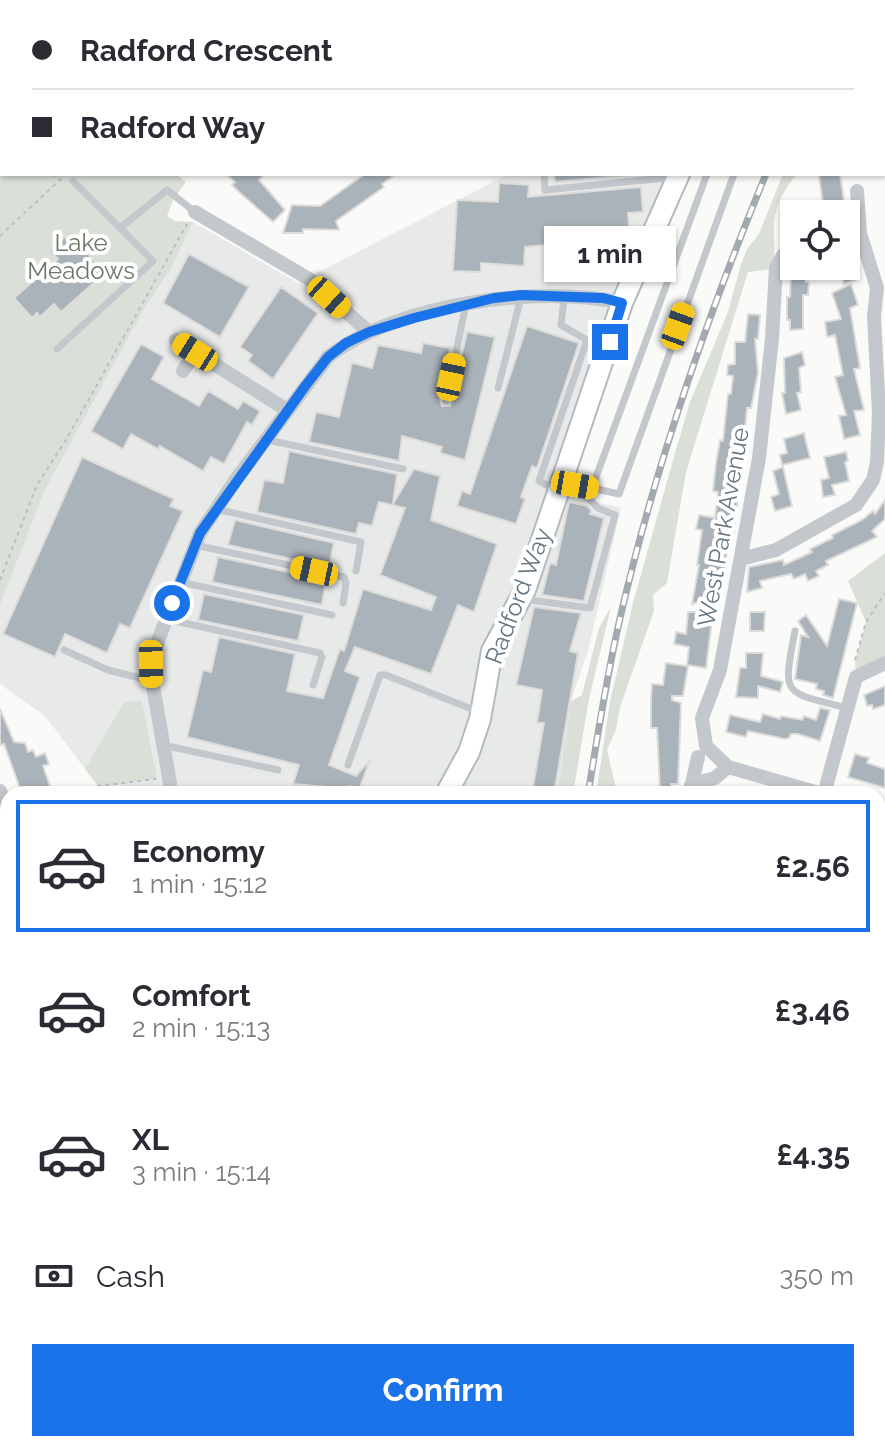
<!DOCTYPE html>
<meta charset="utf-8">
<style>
body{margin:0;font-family:Raleway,sans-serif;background:#f2f2f3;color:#2b2b33;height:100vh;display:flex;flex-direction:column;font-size:30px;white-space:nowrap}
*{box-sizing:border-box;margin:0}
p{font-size:26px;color:#7c7c81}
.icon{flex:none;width:44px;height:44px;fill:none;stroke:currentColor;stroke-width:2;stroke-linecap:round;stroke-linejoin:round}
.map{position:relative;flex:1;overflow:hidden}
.sheet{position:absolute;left:0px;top:786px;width:886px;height:666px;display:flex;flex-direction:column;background:#fff;border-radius:24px 24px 0 0;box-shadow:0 2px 6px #0004}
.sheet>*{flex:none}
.guide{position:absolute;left:0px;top:0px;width:886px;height:176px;box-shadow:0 2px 6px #0004;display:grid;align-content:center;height:176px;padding:0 32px;background:#fff}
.tools{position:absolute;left:780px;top:200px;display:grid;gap:16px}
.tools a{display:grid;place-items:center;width:80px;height:80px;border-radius:0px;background:#fff;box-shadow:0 2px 6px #0004;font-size:40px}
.end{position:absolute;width:36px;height:36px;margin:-18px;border:10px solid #1a73e8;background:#fff;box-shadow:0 0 0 4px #fff}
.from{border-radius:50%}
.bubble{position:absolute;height:56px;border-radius:0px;background:#fff;box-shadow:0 2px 6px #0004;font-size:26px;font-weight:700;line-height:56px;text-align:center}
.car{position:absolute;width:24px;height:48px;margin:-24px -12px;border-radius:10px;box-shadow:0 0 6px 2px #0007;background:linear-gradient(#f5c518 24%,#345 0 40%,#f5c518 0 76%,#345 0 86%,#f5c518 0)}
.guide b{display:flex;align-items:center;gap:28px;height:76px;font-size:30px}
.guide b+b{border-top:2px solid #e1e1e2}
.guide i{width:20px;height:20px;background:#2b2b33}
ul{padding:14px 0 0;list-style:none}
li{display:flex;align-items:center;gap:24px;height:132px;margin:0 16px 12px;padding:0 16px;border:4px solid transparent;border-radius:0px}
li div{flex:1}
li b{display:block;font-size:30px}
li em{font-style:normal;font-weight:700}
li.current{border-color:#1a73e8}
li>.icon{width:72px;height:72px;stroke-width:1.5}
.pay{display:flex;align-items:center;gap:20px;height:88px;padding:0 32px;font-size:30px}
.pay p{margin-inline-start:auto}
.action{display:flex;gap:16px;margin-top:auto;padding:16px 32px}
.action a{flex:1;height:92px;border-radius:0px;background:#1a73e8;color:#fff;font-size:32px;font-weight:700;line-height:92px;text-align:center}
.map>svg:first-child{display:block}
.built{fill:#e8e9e9}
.green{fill:#dadfd7}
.building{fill:#aab3b9;stroke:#dcdcda;stroke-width:2}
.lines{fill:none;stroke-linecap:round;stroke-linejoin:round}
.secondary-casing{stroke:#b3babf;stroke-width:24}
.path{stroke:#bbbfc2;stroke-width:2;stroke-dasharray:4 4;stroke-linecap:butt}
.lane{stroke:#c3c8cc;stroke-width:7}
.street{stroke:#c3c8cc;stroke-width:14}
.secondary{stroke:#fff;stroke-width:20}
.rail-casing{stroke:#a2aab0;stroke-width:7}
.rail{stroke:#fff;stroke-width:4;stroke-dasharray:12;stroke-linecap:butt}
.route{stroke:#1a73e8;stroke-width:10}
.labels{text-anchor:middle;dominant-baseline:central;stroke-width:8;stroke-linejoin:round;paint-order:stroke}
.park-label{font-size:24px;fill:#687a64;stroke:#fff}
.street-label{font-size:24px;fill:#657683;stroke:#fff}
</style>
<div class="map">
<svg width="885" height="1451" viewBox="0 0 885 1451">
<rect width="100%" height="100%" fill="#fafaf8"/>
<path class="built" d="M508 174H669L559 492 621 508 588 651 571 701 557 794H101L98 786 45 716 0 684V605L46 488 147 304 172 267 193 222 298 283Z"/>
<path class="green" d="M0 28 2 174H176L186 182 173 200 167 216 175 221 193 222 172 267 147 304 46 488 0 605Z
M783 174H797C787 186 778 200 775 216 772 234 777 250 772 269L748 272 686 472 667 583 653 595 654 611 620 707 616 730 607 750 616 788 613 794H596L610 702 633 603 675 453 690 402 728 312 741 264 747 249 759 234Z
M885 553V663L856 677 855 660 866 622 848 581Z
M611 607 589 699 573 794H557L571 701 582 695 599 628Z
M142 701 157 779 98 786 85 769 124 702Z
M428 1444H500L499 1451H426Z"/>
<path class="building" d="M226 174H264L259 180 285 210 273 222 239 192 232 185 235 182Z
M365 174H396L382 184 384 187 336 221 339 230 303 229V233H283L292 205 320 206Z
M554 174H639L555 182Z
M825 174H840L846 214H794V237L786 238 784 207 823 204 819 176Z
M499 183 529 185 528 197 641 187 643 212 628 213 630 236H626L628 250H622L623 257 601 260 599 240 525 247 524 266 481 263V272L453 271 457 200 498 202Z
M66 236 79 250 82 247 105 273 61 312 54 304 40 317 37 313 32 318 14 298 58 259 50 251Z
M189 254 249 287 220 337 163 303Z
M791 266H803L806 282H809L808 295H803V329L790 330V320H787V297H790Z
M839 266H854L858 279 844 284Z
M851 284 858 305 850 308 860 368 854 369 864 410 854 411 860 435 844 439 839 416 846 415 835 377 843 375 835 335 827 337 825 322 841 319 832 293Z
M281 287 318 313 273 379 248 361 252 355 240 347Z
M748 314 760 315 758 339H755L758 373 751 408H747L743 453 741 464H738L734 497H738L734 532 730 523 724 576 722 575 718 596 692 604 699 565H697L702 530 696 529 699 515 715 518 718 492 713 491 716 463 720 440 723 441 728 394H731L733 376 727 375 728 365 735 364V342H745Z
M527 326 579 343 537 468 532 466 521 497 525 499 516 524 457 506 462 491 470 494Z
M467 332 495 337 465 460 440 453 442 447 402 436 399 461 309 442 316 412 339 417 352 363 372 368 378 345 421 353 423 343 450 348 440 400 442 406H450Z
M141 344 164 357 152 379 199 406 208 391 238 409 243 401 260 411 252 425 247 422 224 464 211 457 203 471 160 446 158 449 131 434 123 449 91 431Z
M802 352 805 365 799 368 801 392 797 393 801 410 786 414 782 393H785L784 358Z
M804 433 810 458 782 465 780 455 787 453 784 439Z
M289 451 397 474 393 504 414 469 440 476 431 520 497 544 474 612 458 605 431 674 355 647 345 671 360 677 329 765 356 776 370 760 359 790 350 786 348 789 293 784 299 765 187 737 203 670 211 672 219 637 295 654 287 691 323 698 340 649 344 651 363 589 431 610 436 597 380 575 405 508 379 502 372 526 359 523 356 534 257 512 264 480 283 483Z
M846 452 848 461 845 462 849 481 832 485 835 495 823 497 821 480 829 478 824 457Z
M82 457 174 499 170 506 183 511 130 628 120 624 107 653 65 634 55 657 3 634Z
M783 467 792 506 775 511 771 497 779 494 773 471Z
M885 500V519L872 531 877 537 826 561 828 565 816 571 819 576 808 581 805 574 794 579 791 574 760 581 762 588 747 592 749 567 783 560 784 565 812 552 810 549 833 538 832 535 862 520 873 511 875 514Z
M569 502 587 506 591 510 590 514 604 518 584 601 542 595 550 563 556 565Z
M235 520 334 543 329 567 228 545Z
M218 557 326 580 322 605 212 582Z
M204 594 304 615 298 641 198 620Z
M839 599 857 603 833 698 823 695 824 691 816 689 817 684 795 679 801 635 808 637 798 621 806 615 827 646Z
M534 607 581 613 570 651 578 653 554 794H536L537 788 533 787 544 723H537L542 690 516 685Z
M688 612H713L706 668 687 665 689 647 674 644 676 632 686 634Z
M750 612H765L764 631H750Z
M746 653H763L761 676 783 682 780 692 758 686V698L736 697 740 668H746Z
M666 663 688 666 683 696H672V700L681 703 678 784H671V792H660L657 728H651V699L652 684 663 685Z
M885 686V705L873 709 872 705 867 706 864 695Z
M820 708 830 710 820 741 798 734H791L789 738 785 739 748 731 746 737 726 732 730 715 760 722 763 714 780 719 781 716 802 720 804 716 816 720Z
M0 709 14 742 25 743 28 752 33 750 36 757 45 753 49 764 43 766 51 789 46 791 47 794H22L4 744 0 745Z
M855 754 869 758 867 763 885 769V788L848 777Z"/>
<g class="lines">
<g class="secondary-casing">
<path id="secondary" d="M707 2 708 0
M446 794 469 752 480 719 492 651 525 590 622 303 679 174
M0 1056 8 1059
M878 1345 885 1348
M0 1416 8 1403"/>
</g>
<path class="path" d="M251 2 253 0
M0 77 2 79
M0 136 2 138
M52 174 58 179
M0 236 63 177
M0 580 37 485 66 440 187 224
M855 660 866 622 885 593
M101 794 98 786 156 779
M650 794H668
M0 1256 8 1255"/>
<path class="lane" d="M724 2 727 0
M544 174 545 190 675 177
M120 228 167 190 195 212
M57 349 153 261 73 181
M498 388 521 297
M446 401 466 304
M268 440 403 469
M564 481 592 488 707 174
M592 488 619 494 734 174
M557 491 539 481 587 340 561 325 564 298
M216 509 361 542 356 571
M195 545 344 577 346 583 343 603
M180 582 332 615
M522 599 590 608 615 515 598 508 575 485
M166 619 320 653 322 657 313 685
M795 631C782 698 783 691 847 708
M64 650 108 670 152 681
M163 745 278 770
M348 765 380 675H386L479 712
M168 789 249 794
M0 1367 8 1372"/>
<path class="street" d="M162 0 163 2
M139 2 143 0
M433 2 434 0
M770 2 771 0
M884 124 885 122
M195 212 309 279 369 332
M176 340 287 410
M183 371 195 352
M741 559 776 550 856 505 873 480 877 462 879 413 874 316 877 288 860 233 857 191
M728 767 822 794
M170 783 152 681 151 664 159 638 200 533 237 478 328 357C396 304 539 284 622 303
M691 785 715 778 728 767 706 746 702 718 720 670 759 458 772 339 776 268 783 255 794 248
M0 791 8 810
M690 792 698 757
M824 794 856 677 885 663
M878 809 885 811
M878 987 885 989
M3 1057 8 1041
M878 1145 885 1147
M878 1315 885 1292
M204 1444 215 1451
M184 1451 189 1444
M374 1451 376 1444"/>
<use href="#secondary" class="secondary"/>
<g class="rail-casing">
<path id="rail" d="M831 2 832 0
M588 794C598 734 607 673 621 614 656 464 707 317 766 174
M472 1451 474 1444"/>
</g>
<use href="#rail" class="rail"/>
</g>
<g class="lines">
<path class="route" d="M172 603 200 533 306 385 328 357 346 343 369 332 414 318 494 298 521 295 603 298 622 303 610 342"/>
</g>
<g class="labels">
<g class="park-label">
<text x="81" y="242">Lake<tspan x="81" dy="28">Meadows</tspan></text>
</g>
<g class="street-label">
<text transform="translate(723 527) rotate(-80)">West Park Avenue</text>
<text transform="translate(518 596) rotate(-69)">Radford Way</text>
</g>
</g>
</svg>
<div class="tools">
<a><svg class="icon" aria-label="locate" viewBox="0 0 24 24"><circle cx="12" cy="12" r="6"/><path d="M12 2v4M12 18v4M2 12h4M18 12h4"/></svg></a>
</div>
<i class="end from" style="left:172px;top:603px"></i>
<i class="end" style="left:610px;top:342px"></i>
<div class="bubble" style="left:544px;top:226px;width:132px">1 min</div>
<i class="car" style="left:329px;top:297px;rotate:132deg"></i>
<i class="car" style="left:678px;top:326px;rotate:20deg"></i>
<i class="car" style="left:195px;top:352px;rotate:302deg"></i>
<i class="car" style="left:451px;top:377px;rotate:12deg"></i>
<i class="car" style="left:575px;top:485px;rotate:100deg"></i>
<i class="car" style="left:314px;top:571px;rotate:282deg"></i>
<i class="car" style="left:151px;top:664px;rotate:179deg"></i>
<div class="guide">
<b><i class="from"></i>Radford Crescent</b>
<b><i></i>Radford Way</b>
</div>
<section class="sheet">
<ul>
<li class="current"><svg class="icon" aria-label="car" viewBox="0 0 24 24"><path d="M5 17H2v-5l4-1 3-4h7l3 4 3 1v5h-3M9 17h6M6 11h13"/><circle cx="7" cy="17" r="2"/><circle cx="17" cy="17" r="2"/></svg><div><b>Economy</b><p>1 min · 15:12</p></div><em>£2.56</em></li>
<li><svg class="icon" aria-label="car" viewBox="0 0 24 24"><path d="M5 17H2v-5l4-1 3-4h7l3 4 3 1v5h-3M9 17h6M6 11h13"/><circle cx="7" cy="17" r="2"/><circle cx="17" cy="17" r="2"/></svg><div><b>Comfort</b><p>2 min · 15:13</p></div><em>£3.46</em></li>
<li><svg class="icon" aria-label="car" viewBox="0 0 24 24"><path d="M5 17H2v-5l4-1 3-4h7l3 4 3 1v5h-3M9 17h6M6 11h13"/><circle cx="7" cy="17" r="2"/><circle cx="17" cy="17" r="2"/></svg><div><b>XL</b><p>3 min · 15:14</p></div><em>£4.35</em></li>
</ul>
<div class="pay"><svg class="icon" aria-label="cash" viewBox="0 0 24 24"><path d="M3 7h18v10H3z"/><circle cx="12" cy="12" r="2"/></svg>Cash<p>350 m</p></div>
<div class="action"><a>Confirm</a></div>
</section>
</div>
